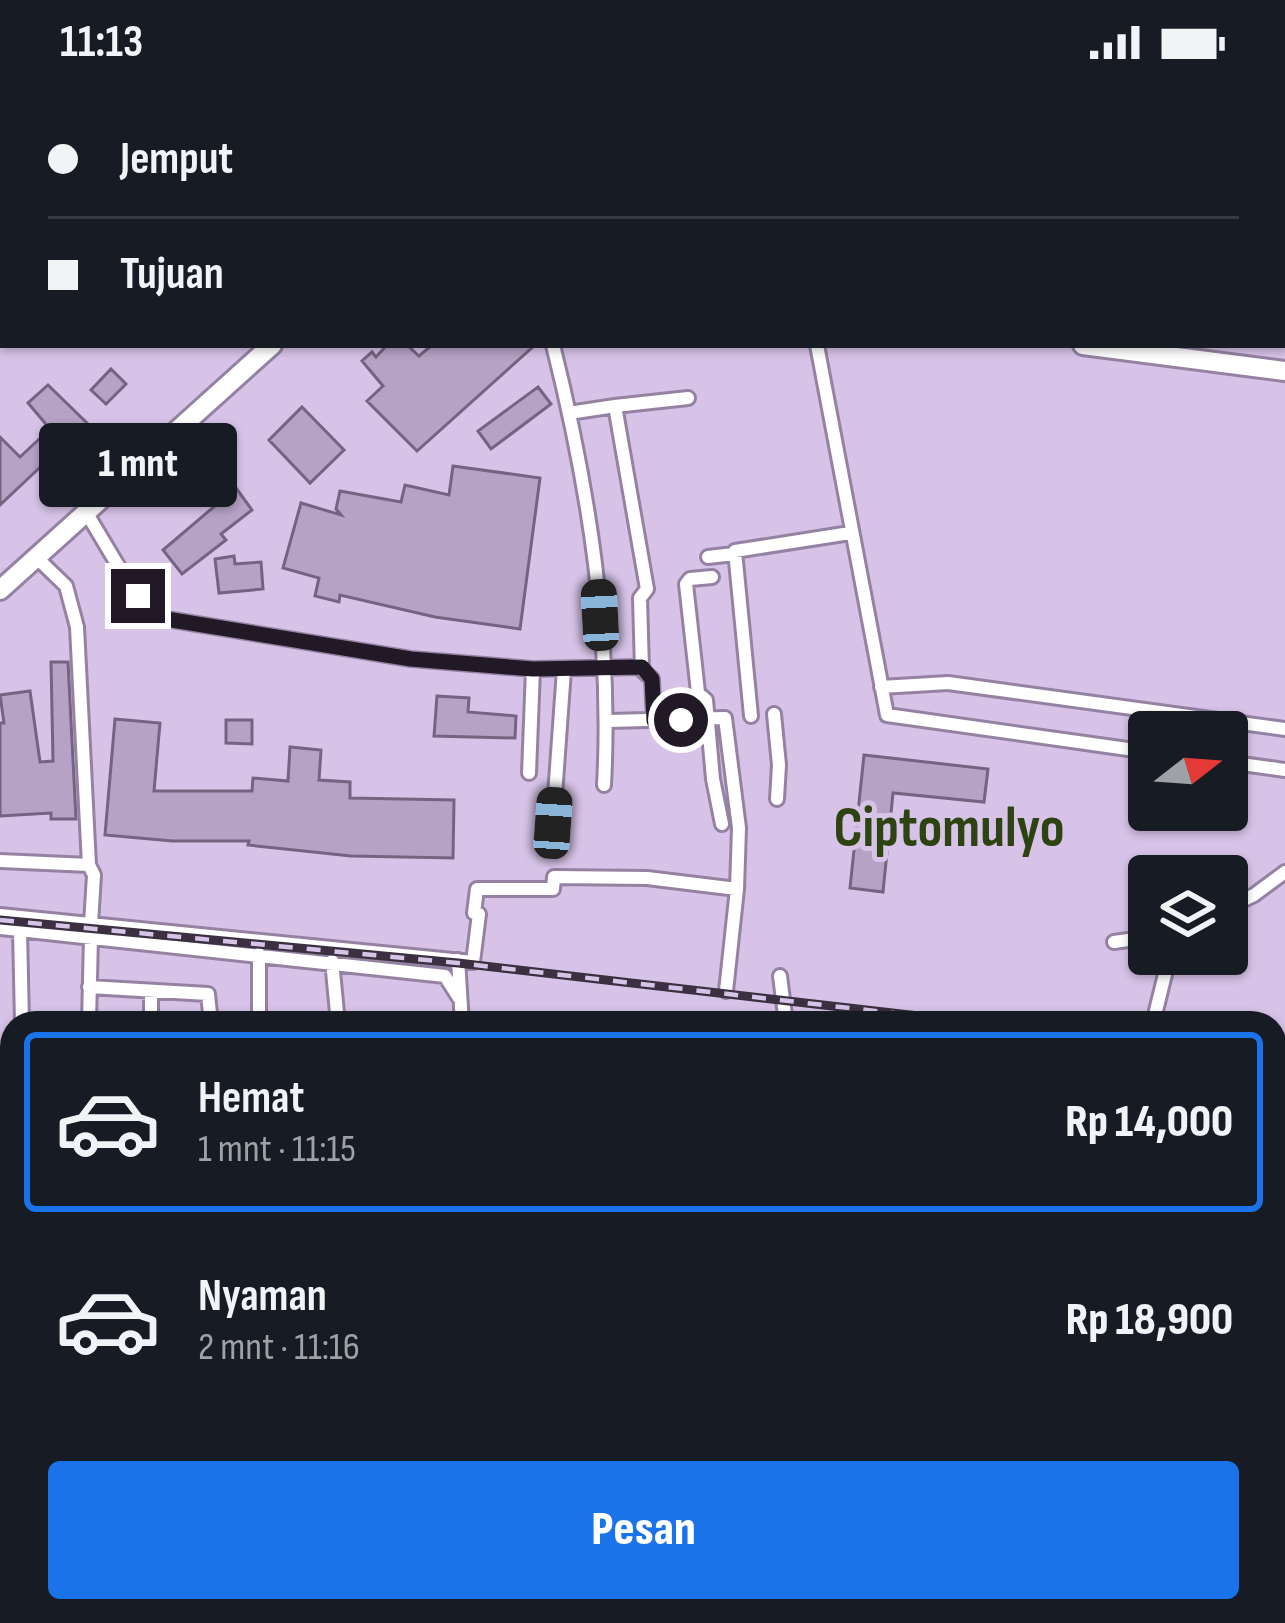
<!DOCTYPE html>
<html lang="id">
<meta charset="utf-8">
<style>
body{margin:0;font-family:"Sofia Sans Condensed",sans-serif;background:#20242c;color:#f1f3f6;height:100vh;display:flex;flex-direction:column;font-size:45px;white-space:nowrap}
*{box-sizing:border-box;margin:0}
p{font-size:39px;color:#9ea1a6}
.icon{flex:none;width:66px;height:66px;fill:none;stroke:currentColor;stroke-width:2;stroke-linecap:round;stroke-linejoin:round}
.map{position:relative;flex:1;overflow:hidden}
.drawer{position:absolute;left:0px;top:927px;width:1287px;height:612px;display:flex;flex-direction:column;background:#171b24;border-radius:36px 36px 0 0;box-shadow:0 3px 9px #0004}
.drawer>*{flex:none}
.guide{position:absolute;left:0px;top:0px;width:1287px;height:264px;box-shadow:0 3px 9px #0004;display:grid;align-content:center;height:264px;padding:0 48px;background:#171b24}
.needle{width:78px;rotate:73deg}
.fabs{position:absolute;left:1128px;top:627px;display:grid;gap:24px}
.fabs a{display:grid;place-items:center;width:120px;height:120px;border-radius:12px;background:#171b24;box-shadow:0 3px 9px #0004;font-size:60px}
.end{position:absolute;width:54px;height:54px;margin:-27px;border:15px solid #211926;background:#fff;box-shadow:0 0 0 6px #fff}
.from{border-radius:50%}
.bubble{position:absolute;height:84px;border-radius:12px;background:#171b24;box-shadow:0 3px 9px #0004;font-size:39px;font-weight:800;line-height:84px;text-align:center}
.car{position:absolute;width:36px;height:72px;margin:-36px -18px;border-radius:15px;box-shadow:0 0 9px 3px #0007;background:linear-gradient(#222 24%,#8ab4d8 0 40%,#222 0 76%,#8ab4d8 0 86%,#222 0)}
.guide b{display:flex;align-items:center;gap:42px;height:114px;font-size:45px}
.guide b+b{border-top:3px solid #363941}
.guide i{width:30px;height:30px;background:#f1f3f6}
ul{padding:21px 0 0;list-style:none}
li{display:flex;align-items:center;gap:36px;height:180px;margin:0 24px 18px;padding:0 24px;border:6px solid transparent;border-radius:12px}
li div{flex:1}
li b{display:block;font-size:45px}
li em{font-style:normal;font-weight:800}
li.selected{border-color:#1a73e8}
li>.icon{width:108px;height:108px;stroke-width:1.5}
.primary-button{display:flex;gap:24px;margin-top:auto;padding:24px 48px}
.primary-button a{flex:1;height:138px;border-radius:12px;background:#1a73e8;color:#fff;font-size:48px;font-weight:800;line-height:138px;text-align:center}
.status{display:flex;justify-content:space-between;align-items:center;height:84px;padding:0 60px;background:#171b24;direction:ltr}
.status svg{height:33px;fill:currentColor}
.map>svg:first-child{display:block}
.building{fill:#b6a2c5;stroke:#756382;stroke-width:3}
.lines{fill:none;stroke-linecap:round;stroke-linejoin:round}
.street-casing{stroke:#9582a3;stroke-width:18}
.secondary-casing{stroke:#9582a3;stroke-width:24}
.highway-casing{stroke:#9582a3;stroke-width:30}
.street{stroke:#fff;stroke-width:12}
.secondary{stroke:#fff;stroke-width:18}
.highway{stroke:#fff;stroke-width:24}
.rail-casing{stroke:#3a3040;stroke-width:9}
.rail{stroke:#d7c3e7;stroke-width:4.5;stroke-dasharray:14;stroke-linecap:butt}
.route{stroke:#211926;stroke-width:15}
.labels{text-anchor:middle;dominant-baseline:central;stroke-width:10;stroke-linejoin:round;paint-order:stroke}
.district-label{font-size:57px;font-weight:bold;fill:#2d4311;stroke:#d7c3e7}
</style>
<div class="status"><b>11:13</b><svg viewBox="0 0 49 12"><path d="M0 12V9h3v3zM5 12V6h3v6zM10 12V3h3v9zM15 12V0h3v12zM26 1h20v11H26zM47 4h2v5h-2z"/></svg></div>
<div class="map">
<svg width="1285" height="1539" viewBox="0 0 1285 1539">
<rect width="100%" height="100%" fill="#d7c3e7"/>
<path class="building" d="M387 261H407L419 272 432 261H535L417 367 367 317 383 302 362 277 372 268 376 273Z
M111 285 126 300 106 320 91 306Z
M48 301 87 339 0 421V353L20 373 50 345 28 319Z
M538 303 551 320 491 365 478 347Z
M302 323 344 366 310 399 269 356Z
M453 382 540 394 520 545 435 533 340 511 339 518 315 512 319 494 283 484 301 419 341 431 336 425 340 407 401 418 405 401 449 411Z
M236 404 252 426 221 450 226 456 182 490 163 466Z
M234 472 235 480 261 478 263 505 219 509 215 475Z
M51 578H68L76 735H51V729L0 732V639H4L0 611 30 607 40 678 53 677Z
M437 612 469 614 468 628 516 632 515 654 434 652Z
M115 635 160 639 154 707H252L253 694 288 697 290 663 321 666 319 696 350 698V714L454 716 453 774 351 772 248 761 249 757H172L105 751Z
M226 636H252V660L226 659Z
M864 671 988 685 984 718 893 709 883 808 850 804Z
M1 1145H12V1251L0 1250Z
M38 1527H186V1539H37Z
M259 1527H316V1539H259Z"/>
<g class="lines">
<g class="street-casing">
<path id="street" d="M236 0 239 3
M276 3 280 0
M540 3 543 0
M553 261C589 405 612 553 604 701
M817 261 887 631 1149 668
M569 329 615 322
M86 428 126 495 160 534 411 575 533 585 642 583
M36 473 66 502 77 543 89 781 94 791 91 840
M708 473 734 470
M712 493 690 495 686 500 697 599 698 609 706 616 713 695 722 740
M881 603 948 599 1285 645
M774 630 779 681 777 715
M751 632 735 467 850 449
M654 637 652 595 642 586 640 514 647 505 615 322 688 314
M1227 678 1285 686
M529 689 533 585
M553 739 564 586
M0 777 89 781
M1227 824 1254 811 1285 788
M474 829 477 805H553L554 793 647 794 737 805 739 744 725 634 608 637
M0 831 473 878 479 830
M0 844 445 892 459 914
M20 846 22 939
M1114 858 1149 853
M259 870V939
M458 876 462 939
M332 877 338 939
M780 892 786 939
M89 903 208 910 211 939
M726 907 737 805
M151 909V939
M89 939 91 852
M1153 939 1170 870
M1275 993 1285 995
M0 1038H12
M1275 1074 1285 1075
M1275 1162 1285 1161
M1275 1200H1285
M1275 1276 1285 1275
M0 1315 12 1312
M248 1539V1527
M326 1539 327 1527
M561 1539V1527
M726 1539 727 1527
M1084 1539 1085 1527"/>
</g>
<g class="secondary-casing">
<path id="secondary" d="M1083 261 1285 287
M0 506 272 261"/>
</g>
<g class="highway-casing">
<path id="highway" d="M0 1407 12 1408
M1275 1462 1285 1459"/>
</g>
<use href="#street" class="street"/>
<use href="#secondary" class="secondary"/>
<use href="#highway" class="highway"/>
<g class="rail-casing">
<path id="rail" d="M0 836 458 879 980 939
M1275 975 1285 977"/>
</g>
<use href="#rail" class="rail"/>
</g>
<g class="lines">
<path class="route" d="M138 512 160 534 411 575 533 585 642 583 652 595 654 637 681 636"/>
</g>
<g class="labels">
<g class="district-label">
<text x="949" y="745">Ciptomulyo</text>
</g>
</g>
</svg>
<div class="fabs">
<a><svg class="needle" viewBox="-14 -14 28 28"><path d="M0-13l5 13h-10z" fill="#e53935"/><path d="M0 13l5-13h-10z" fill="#9ea1a6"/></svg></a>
<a><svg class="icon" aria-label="layers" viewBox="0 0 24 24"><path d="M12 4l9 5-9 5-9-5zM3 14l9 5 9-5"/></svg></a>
</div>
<i class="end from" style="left:681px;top:636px"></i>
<i class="end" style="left:138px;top:512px"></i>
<div class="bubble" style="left:39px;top:339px;width:198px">1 mnt</div>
<i class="car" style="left:600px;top:531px;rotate:357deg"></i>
<i class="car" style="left:553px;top:739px;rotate:4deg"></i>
<div class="guide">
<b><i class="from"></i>Jemput</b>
<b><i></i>Tujuan</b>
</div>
<section class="drawer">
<ul>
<li class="selected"><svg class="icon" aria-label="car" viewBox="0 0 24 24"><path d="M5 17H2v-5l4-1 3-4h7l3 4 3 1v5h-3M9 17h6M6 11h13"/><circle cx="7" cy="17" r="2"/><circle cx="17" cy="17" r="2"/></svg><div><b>Hemat</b><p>1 mnt · 11:15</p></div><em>Rp 14,000</em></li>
<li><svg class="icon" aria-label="car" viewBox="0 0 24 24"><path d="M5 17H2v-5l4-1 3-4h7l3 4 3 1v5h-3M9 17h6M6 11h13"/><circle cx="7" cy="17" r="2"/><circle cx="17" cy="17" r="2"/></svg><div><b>Nyaman</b><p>2 mnt · 11:16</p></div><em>Rp 18,900</em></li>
</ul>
<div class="primary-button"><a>Pesan</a></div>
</section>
</div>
